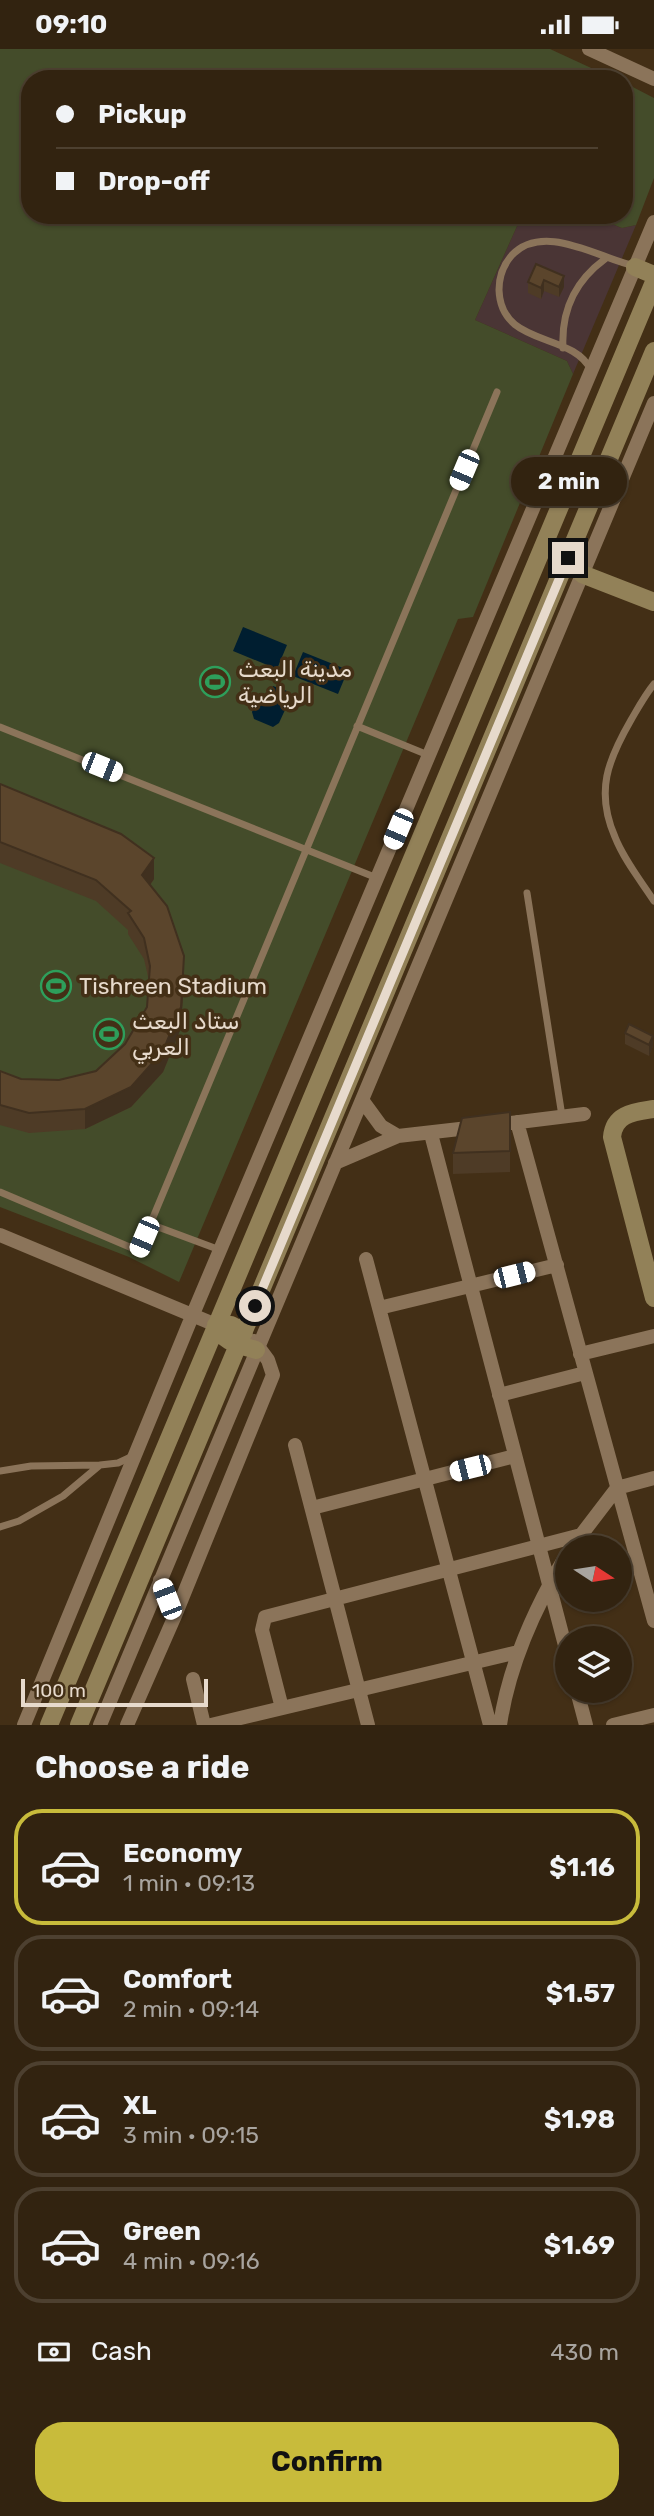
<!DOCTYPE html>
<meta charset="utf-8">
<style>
body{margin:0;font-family:Rubik,Vazirmatn,sans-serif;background:#3d2f1e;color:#f1f3f6;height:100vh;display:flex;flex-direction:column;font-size:26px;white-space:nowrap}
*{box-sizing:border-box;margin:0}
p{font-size:23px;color:#a8a49f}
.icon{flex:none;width:38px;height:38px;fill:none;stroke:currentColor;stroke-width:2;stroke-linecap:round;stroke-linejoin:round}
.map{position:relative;height:1676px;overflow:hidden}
.details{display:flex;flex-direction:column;background:#322310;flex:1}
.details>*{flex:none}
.hud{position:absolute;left:21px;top:21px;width:612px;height:154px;border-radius:28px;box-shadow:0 2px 5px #0004,0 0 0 2px #4d4030;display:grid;align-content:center;height:154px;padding:0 35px;background:#322310}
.needle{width:46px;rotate:102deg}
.fabs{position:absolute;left:555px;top:1486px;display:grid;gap:14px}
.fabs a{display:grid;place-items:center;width:77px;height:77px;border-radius:50%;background:#322310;box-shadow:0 2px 5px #0004,0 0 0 2px #4d4030;font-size:35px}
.scale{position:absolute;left:21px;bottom:18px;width:187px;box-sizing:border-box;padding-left:7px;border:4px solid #e7dacc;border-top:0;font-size:19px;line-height:24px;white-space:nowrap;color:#e7dacc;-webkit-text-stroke:5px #432f16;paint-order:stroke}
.end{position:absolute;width:32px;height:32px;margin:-16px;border:9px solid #e7dacc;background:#111;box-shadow:0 0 0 4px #111}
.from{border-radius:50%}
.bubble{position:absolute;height:49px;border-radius:24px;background:#322310;box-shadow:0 2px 5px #0004,0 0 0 2px #4d4030;font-size:23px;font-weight:700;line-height:49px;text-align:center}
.car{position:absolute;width:21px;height:42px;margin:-21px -10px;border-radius:9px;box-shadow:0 0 5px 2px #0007;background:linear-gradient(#fff 24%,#345 0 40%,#fff 0 76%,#345 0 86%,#fff 0)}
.hud b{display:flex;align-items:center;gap:24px;height:66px;font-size:26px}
.hud b+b{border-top:2px solid #4d4030}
.hud i{width:18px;height:18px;background:#f1f3f6}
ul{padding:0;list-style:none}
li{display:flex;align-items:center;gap:21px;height:116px;margin:0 14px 10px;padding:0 21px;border:4px solid #4d4030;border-radius:28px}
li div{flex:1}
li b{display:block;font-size:26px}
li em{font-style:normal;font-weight:700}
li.current{border-color:#c8bb3b}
li>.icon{width:63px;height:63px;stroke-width:1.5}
h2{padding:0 35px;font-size:32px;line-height:84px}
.pay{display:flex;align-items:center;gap:18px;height:77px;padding:0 35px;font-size:26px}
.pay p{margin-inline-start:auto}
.cta{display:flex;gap:14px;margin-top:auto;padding:14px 35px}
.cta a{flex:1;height:80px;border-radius:28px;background:#c8bb3b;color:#111;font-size:28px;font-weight:700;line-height:80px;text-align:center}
.status{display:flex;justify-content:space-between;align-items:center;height:49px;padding:0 35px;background:#322310;direction:ltr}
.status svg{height:19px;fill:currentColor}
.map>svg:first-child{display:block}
.commercial{fill:#4a3535}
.green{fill:#444c2a}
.water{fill:#001e30}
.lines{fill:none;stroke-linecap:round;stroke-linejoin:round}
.lane{stroke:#8b745a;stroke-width:7}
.street{stroke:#8b745a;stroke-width:14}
.secondary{stroke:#928158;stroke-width:18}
.wall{fill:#4e3b26}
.shaded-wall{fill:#40301f}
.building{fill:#5b452c;stroke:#40301f;stroke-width:2}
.route{stroke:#e7dacc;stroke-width:9}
.labels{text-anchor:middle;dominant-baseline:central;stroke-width:7;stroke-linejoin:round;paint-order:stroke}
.poi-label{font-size:23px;fill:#e7dacc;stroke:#432f16;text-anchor:start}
</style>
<div class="status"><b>09:10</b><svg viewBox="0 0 49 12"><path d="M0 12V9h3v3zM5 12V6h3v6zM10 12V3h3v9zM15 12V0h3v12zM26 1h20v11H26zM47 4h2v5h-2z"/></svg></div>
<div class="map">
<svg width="654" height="1676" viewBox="0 0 654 1676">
<rect width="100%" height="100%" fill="#432f16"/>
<path class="commercial" d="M522 166H590L622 179 636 176 573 325 567 312 475 271Z"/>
<path class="green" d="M0 0H550L615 30H30V166H522L475 271 567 312 573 325 473 568 458 570 179 1233 129 1208 0 1158Z
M625 34 654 49V129L636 176 622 179 590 166H625Z"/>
<path class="water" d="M243 578 287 596 277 620 233 602Z
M303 603 348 621 338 645 293 627Z
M273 637 287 642 290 650 279 674 273 678 254 670 252 663 255 654 261 651 277 656 268 649Z"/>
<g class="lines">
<path class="lane" d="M563 299C561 261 575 232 605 210
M591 321C572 282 501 299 499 241 499 228 504 215 512 206 544 173 598 209 635 217
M654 635C645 646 638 659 631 671 608 711 595 742 615 788 624 811 641 832 654 852
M357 677 428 706
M0 678 377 829
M527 844 562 1067
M0 1143 139 1202 497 343
M150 1175 220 1201
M0 1422 31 1417 100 1416
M0 1478 19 1472 63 1447 100 1416 118 1414 133 1407"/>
<path class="street" d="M589 0 654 30
M517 1073 654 1572
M511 1074 584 1065
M431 1085 567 1604
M398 1087 477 1078
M335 1114 398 1087 381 1077 362 1051
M0 1186 216 1276
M366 1210 490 1676
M379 1259 557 1216
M580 1305 654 1287
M499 1346 585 1324
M295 1396 368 1676
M312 1459 515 1407
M575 1494 617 1439 654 1429
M160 1531 174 1569
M193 1630 204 1676
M577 1642 586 1676
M282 1659 262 1581 265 1568 581 1486
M24 1676 193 1265 654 173
M100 1676 654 354
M127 1676 174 1569 273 1326 268 1311 254 1292
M211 1676 518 1603
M500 1676C509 1615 535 1558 567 1505
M613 1676 654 1666"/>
<path class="secondary" d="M635 218 654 226
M582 525 654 553
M654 1060C635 1063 614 1064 612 1088L654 1249
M244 1283 231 1276H216C222 1294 241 1296 256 1301
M49 1676 654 233
M79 1676 654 302"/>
</g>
<path class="wall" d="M536 215 564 238 559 248 544 242 541 250 528 244V233Z
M0 735 154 830 150 836 184 928 181 979 163 1023 131 1058 85 1080 29 1084 0 1076V1022L21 1030 59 1031 96 1022 125 995 147 958 149 932 144 910 128 885V881L96 852 0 814Z
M625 984 653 997 649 1007 625 995Z
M510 1063V1123L453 1125V1104Z"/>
<path class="shaded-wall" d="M564 227V238L559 248V238Z
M544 231V242L541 250V239Z
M154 809V830L142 847V826Z
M184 907V928L181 979 163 1023 131 1058 85 1080V1060Z
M653 987V997L649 1007V996Z"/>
<path class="building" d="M536 215 564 227 559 238 544 231 541 239 528 233Z
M0 735 121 785 154 809 142 826 167 857 184 907 181 958 163 1002 131 1038 85 1060 29 1064 0 1056V1022L21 1030 59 1031 96 1022 125 995 147 958 150 917 144 889 128 864 131 862 96 831 0 793Z
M629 975 653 987 649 996 625 984Z
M510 1063V1102L453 1104 462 1069Z"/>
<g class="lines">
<path class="route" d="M255 1257 568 509"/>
</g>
<defs>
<g id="stadium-ring" transform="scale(1.575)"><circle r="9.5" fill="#432f16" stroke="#2e9e5b" stroke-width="1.5"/><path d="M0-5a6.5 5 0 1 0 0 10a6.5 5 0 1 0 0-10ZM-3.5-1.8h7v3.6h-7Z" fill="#2e9e5b"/></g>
</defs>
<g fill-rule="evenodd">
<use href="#stadium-ring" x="215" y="633"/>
<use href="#stadium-ring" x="56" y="937"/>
<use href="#stadium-ring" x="109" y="985"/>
</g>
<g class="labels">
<g class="poi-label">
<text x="238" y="620">مدينة البعث<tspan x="238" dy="26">الرياضية</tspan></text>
<text x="79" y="937">Tishreen Stadium</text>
<text x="132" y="972">ستاد البعث<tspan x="132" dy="26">العربي</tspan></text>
</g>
</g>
</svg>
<div class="fabs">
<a><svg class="needle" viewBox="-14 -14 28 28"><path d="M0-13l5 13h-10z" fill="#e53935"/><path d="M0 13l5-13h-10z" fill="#a8a49f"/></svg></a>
<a><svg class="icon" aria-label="layers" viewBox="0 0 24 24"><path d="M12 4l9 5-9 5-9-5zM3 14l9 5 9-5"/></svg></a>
</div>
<div class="scale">100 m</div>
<i class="end from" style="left:255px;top:1257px"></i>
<i class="end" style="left:568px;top:509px"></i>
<div class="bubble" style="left:511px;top:408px;width:116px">2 min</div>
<i class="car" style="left:464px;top:421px;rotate:203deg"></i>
<i class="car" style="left:102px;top:718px;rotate:112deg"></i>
<i class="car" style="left:398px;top:780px;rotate:203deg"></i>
<i class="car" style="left:144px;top:1188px;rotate:203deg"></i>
<i class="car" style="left:514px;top:1226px;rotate:76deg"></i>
<i class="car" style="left:470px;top:1419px;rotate:256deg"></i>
<i class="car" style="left:167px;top:1550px;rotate:339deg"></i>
<div class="hud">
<b><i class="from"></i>Pickup</b>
<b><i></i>Drop-off</b>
</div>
</div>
<section class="details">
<h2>Choose a ride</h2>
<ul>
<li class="current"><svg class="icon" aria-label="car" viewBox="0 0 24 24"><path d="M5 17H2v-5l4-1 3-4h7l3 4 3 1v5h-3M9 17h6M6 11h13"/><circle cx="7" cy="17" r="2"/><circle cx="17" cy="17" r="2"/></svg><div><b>Economy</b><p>1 min · 09:13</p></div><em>$1.16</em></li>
<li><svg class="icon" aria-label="car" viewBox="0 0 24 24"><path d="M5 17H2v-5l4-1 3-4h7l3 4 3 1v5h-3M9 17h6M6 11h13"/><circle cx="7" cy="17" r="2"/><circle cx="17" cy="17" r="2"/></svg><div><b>Comfort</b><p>2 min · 09:14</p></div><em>$1.57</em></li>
<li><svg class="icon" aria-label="car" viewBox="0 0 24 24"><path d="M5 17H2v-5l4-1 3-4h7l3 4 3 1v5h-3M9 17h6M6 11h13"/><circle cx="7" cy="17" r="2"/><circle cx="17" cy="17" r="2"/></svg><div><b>XL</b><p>3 min · 09:15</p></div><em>$1.98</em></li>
<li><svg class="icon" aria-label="car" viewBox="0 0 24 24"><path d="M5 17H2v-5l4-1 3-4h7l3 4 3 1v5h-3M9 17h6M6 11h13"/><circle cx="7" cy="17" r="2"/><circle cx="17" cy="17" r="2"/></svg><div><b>Green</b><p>4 min · 09:16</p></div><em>$1.69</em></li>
</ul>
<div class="pay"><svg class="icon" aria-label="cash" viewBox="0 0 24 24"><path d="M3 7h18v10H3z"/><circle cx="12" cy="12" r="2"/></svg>Cash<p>430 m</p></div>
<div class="cta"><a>Confirm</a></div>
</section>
